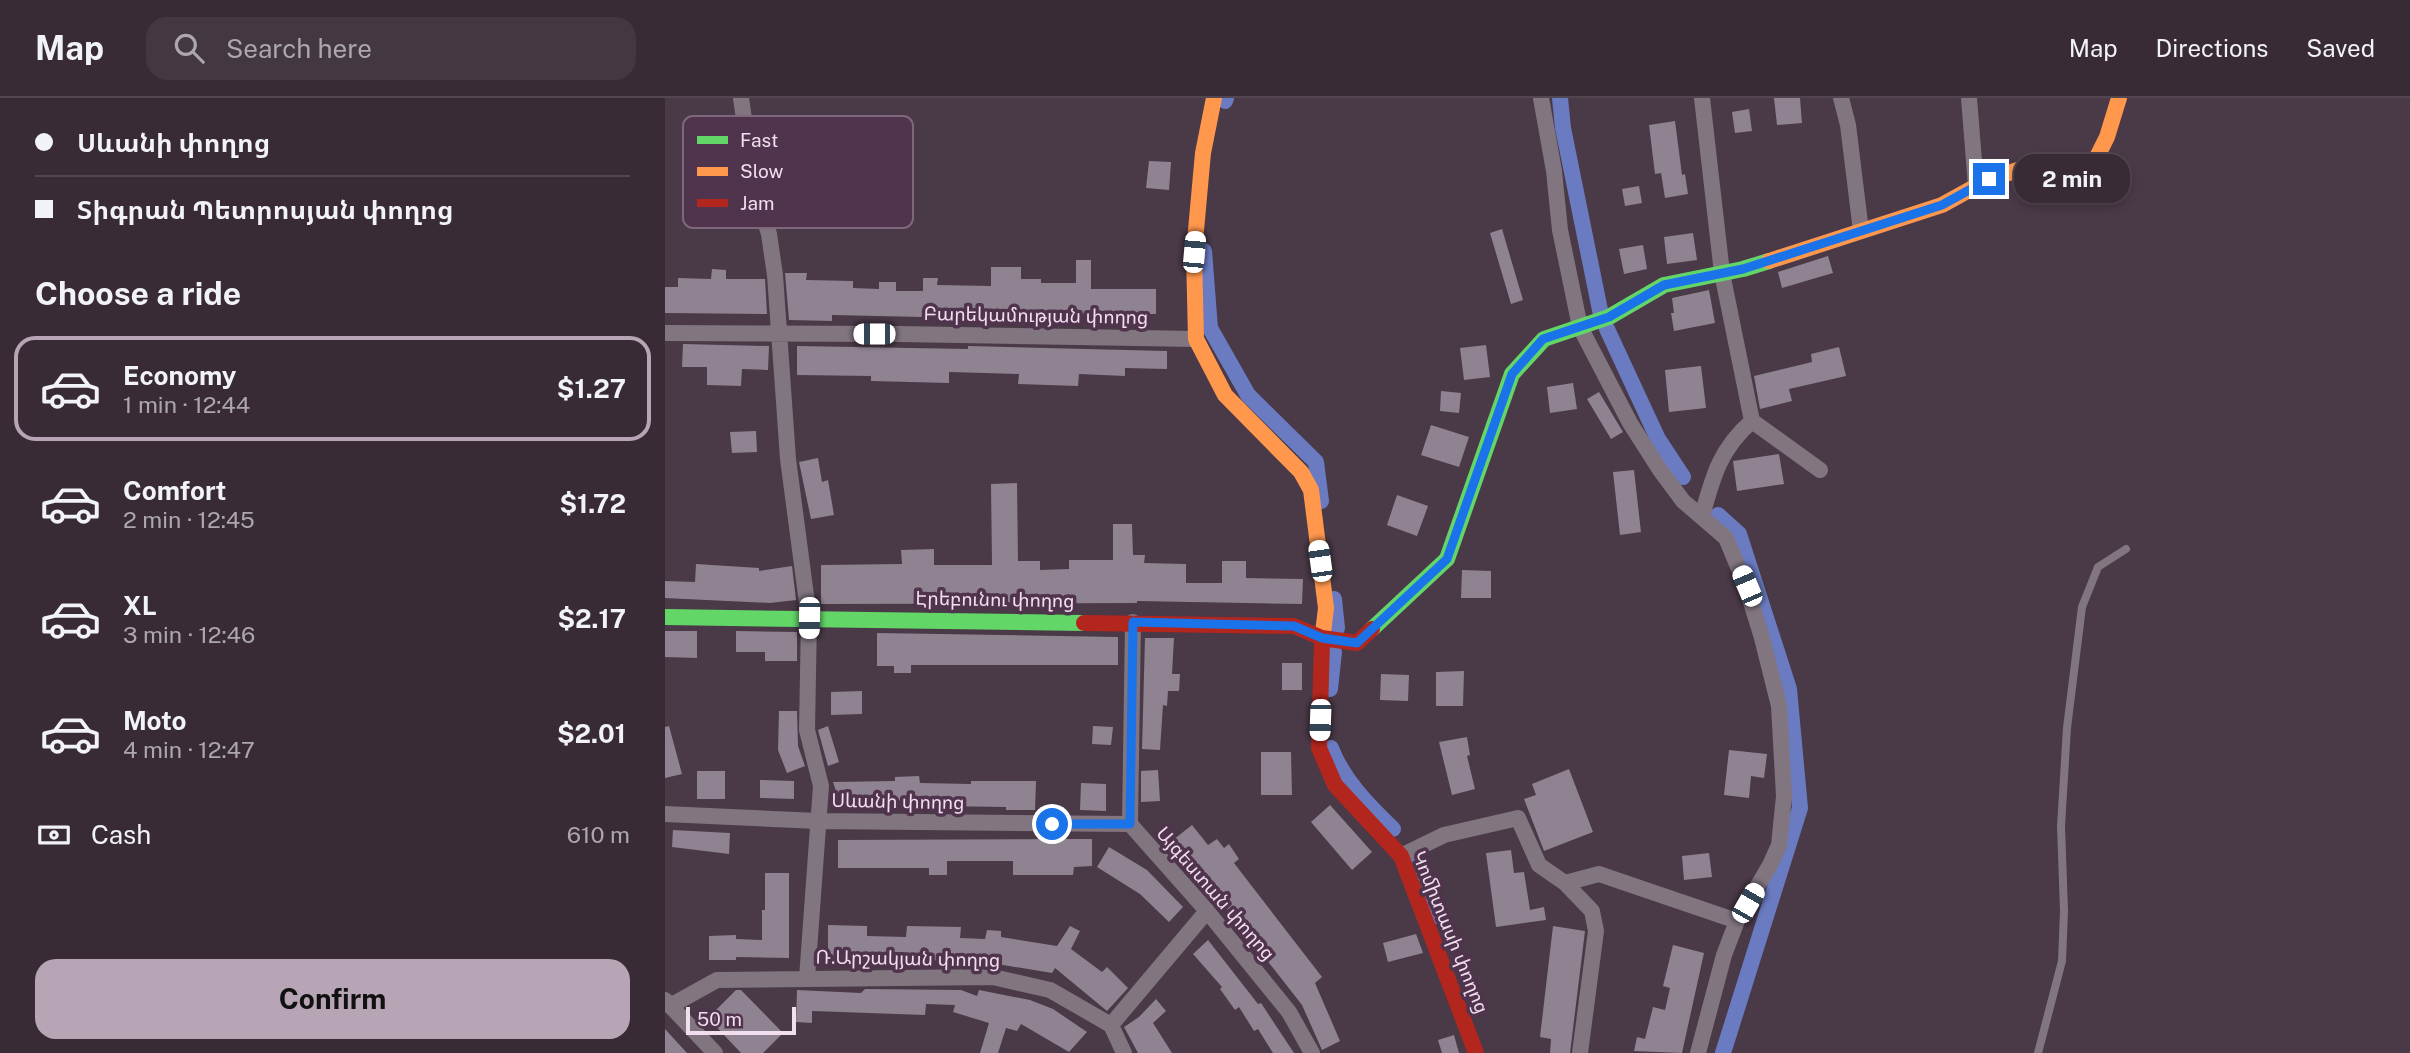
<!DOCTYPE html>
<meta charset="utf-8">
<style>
body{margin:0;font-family:"Public Sans","Noto Sans Armenian",sans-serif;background:#433741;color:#f1f3f6;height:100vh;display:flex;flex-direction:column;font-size:26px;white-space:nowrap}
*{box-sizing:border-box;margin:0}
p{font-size:23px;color:#aba7ad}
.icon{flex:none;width:38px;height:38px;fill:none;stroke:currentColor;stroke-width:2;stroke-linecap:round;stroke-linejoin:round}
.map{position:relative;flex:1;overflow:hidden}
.sheet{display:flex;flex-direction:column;background:#382b35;width:665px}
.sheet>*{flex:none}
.hud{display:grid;align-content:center;height:154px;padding:0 35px;background:#382b35}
.scale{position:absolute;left:21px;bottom:18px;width:110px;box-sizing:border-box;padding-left:7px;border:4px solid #f1deee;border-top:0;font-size:19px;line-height:24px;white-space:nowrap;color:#f1deee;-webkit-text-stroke:5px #50334c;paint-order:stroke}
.end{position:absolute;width:32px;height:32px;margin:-16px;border:9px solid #1a73e8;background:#fff;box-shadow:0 0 0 4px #fff}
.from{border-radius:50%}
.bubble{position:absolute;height:49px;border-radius:21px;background:#382b35;box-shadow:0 4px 10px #0003,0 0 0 2px #524750;font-size:23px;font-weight:700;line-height:49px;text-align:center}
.car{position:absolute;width:21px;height:42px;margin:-21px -10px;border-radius:9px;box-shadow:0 0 5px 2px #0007;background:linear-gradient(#fff 24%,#345 0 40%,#fff 0 76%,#345 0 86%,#fff 0)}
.hud b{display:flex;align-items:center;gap:24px;height:66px;font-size:26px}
.hud b+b{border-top:2px solid #524750}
.hud i{width:18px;height:18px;background:#f1f3f6}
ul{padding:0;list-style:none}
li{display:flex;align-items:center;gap:21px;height:105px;margin:0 14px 10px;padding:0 21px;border:4px solid transparent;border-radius:21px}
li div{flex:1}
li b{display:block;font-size:26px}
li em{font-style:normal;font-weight:700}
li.active{border-color:#b7a4b4}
li>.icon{width:63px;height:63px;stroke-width:1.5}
h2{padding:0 35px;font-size:32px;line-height:84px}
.pay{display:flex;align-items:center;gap:18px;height:77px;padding:0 35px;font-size:26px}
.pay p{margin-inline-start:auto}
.action{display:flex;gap:14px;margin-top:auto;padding:14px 35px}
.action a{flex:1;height:80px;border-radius:21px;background:#b7a4b4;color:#111;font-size:28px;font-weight:700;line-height:80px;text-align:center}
header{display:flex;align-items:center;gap:42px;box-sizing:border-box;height:98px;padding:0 35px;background:#382b35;border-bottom:2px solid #524750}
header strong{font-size:33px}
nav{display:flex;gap:38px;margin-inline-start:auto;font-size:24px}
.search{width:490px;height:63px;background:#433741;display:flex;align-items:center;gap:18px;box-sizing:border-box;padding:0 24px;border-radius:21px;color:#aba7ad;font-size:26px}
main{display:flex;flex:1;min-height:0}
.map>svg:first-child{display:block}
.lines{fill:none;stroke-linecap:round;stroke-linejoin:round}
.canal{stroke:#6a7bc1;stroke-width:16}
.building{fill:#8f8391}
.lane{stroke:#817580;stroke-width:8}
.street{stroke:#817580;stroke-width:16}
.fast{stroke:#63d668;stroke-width:16}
.slow{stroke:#ff974d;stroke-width:16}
.jam{stroke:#b3261e;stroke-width:16}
.route{stroke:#1a73e8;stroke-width:9}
.labels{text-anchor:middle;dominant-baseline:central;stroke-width:7;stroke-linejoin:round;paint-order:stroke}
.street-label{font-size:19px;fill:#f1deee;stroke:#50334c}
.key{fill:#50334c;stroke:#80667d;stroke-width:2}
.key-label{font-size:19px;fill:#f1deee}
</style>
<header>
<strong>Map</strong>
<div class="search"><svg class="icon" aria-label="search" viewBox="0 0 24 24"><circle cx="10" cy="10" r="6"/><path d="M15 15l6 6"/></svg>Search here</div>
<nav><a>Map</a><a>Directions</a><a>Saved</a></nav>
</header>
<main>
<section class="sheet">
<div class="hud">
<b><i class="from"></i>Սևանի փողոց</b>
<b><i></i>Տիգրան Պետրոսյան փողոց</b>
</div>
<h2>Choose a ride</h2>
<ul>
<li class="active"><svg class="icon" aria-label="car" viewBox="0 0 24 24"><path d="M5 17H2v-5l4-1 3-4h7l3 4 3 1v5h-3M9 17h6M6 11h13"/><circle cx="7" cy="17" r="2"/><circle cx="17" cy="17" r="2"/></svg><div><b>Economy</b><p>1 min · 12:44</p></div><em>$1.27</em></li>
<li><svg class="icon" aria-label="car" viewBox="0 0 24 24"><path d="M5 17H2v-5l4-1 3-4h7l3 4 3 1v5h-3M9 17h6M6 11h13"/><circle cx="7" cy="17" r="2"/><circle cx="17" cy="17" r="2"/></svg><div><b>Comfort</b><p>2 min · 12:45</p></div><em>$1.72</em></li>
<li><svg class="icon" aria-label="car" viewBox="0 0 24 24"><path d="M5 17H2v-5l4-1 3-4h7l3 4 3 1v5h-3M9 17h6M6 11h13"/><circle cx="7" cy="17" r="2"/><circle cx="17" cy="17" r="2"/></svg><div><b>XL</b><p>3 min · 12:46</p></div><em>$2.17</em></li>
<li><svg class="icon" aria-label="car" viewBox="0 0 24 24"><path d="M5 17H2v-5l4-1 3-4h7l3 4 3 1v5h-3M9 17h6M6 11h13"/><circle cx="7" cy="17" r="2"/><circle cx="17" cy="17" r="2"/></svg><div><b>Moto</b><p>4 min · 12:47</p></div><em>$2.01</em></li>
</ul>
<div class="pay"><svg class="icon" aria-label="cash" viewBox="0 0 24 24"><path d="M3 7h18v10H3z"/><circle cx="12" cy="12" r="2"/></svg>Cash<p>610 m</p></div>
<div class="action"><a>Confirm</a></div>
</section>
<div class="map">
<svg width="1745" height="955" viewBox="0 0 1745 955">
<rect width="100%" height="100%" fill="#4a3947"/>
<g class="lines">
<path class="canal" d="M895 0 898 30 936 217
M560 3 561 0
M539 153 545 230 583 297 651 364 656 403
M942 231 993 341 1018 379
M1053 417 1074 436 1124 591 1135 710 1058 955
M669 501 672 530
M665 591 669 554
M666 650C678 682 704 708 728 731
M750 761 771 818"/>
</g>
<path class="building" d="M1109 0H1135L1137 25 1112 27Z
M1084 11 1087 33 1070 35 1067 14Z
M1010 23 1017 77 1020 76 1023 96 1000 100 996 75 990 76 984 27Z
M484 63 506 64 504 92 481 90Z
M974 88 977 105 960 108 957 91Z
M837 131 858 202 846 206 825 135Z
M1028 135 1032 162 1002 166 999 139Z
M978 147 982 171 959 176 954 151Z
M1163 158 1168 175 1117 190 1113 174Z
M411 162H426V191H491V216L304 215V220L167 217V223L124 222 120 175H142L141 182 188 183V190L214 191V184H231V193H258V180H273L272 187 326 188V169H356V181H376V185H411Z
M47 171 61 172V181H100L102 216 0 215V189H13V180L46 181Z
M1044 192 1050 225 1009 233 1006 215H1009L1007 200Z
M18 246 104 248 103 272 77 271 76 288 42 287V269H17Z
M821 247 825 279 799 282 795 250Z
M132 248 303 251V248L502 253V271L460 270V278L414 276 413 288 353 286 354 276 284 274V285L206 283V278L132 277Z
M1174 249 1181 278 1124 291 1127 303 1095 311 1089 278 1147 264 1146 256Z
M1036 268 1041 310 1004 314 1000 272Z
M908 285 912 311 885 315 882 289Z
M776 293 796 295 794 315 775 313Z
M934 294 958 334 946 341 922 301Z
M766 327 804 339 794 369 756 357Z
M91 333 92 354 67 355 65 334Z
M1114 356 1119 386 1072 393 1068 363Z
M153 360 157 384 163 382 169 417 146 421 134 364Z
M969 372 976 434 955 437 948 374Z
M352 385 353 463H375V472L404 471V462H448V426H467L468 457H480L479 465 521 466V485H557V463H581V480L638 481 637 506 472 503V505L156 506V467L237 466 236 452 269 451V467H327L326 386Z
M732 397 763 408 752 438 722 427Z
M31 466 94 470V473L127 468 131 502 105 505 0 500V483L30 484Z
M797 472 826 473V500H796Z
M0 533H32V560L0 559Z
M71 533 132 534V563H100V554H71Z
M212 535 453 539V567H246V575H229V568H212Z
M480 540H509L507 576H515L514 593H503L502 608 498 607 495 652 477 651Z
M617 565H637V592H617Z
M799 573 798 608H771V574Z
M716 576 744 577 743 603 715 602Z
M197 593V616L166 617V594Z
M114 613H132L133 648 140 668 122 675 113 652Z
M4 628 17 676 0 680V629Z
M163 628 174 664 163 668 153 632Z
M428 628 448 629 446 647 427 646Z
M802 639 805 657 802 658 810 691 787 697 774 644Z
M1064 652 1102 656 1099 680 1086 678 1084 700 1059 697Z
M596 654H626L627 697H596Z
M904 671 928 734 879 753 859 701 871 697 867 686Z
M493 672 495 703 476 704V673Z
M32 673H60V701H32Z
M254 678 255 685 306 686V683H371L370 712H341V709L271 708V700L226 703V707L205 708V706L175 705 168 684 230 683V679Z
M95 682 129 683V701L95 700Z
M416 685 441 686V713L415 712Z
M665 707 707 754 687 772 646 724Z
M527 727 543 747 552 741 559 750 564 746 574 761 569 765 657 879 650 885 675 943 657 952 637 907 508 742Z
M8 732 65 735 64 756 7 749Z
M427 741V768L409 769 408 777H348V763H282V777H264V770H173V742Z
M444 749 482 772 518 809 504 824 475 796 432 769Z
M846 752 849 775 859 774 865 812 879 809 881 822 831 829 821 755Z
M1044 755 1047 779 1019 782 1017 758Z
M100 775H124V860L71 859V862H44V838L71 837V841L97 842V812H100Z
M163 827 202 828V838L241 839 242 828 296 829 295 840 320 841 322 832 336 833V839L392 848 405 828 415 833 406 851 437 874 442 869 463 890 442 913 390 870 387 875 314 863 163 861Z
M888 828 920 833 905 955H885L886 941 875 939Z
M751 836 758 855 723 864 718 845Z
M543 842 593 906 596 905 629 955H608L593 931 589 933 574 909 570 912 555 891 557 889 528 856Z
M1008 847 1039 855 1017 955 969 953 972 939 980 941 988 909 1000 912 1005 890 998 888Z
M200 891 296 892 312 898 314 892 365 902 388 911 422 934 404 954 356 926 352 933 341 930 333 955H315L324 925 288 914 290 907 261 906 260 917 147 913V925L131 924 132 892 196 895Z
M71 892H76L118 935 98 955H76L43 920Z
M491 901 501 913 488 925 507 955H473L459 929 474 919Z
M0 931 22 955H0Z
M789 937 794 955H777L773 942Z"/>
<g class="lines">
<path class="lane" d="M1373 955 1397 863 1399 813 1396 728 1402 630 1417 509 1433 469 1461 451"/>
<path class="street" d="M76 0 88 84 104 136 110 177 123 361 144 520 142 632 156 688 142 880
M876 0 889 73 895 132 915 229 965 325 995 372 1018 403 1061 440 1081 488 1097 540 1114 608 1119 698 1114 747 1105 767 1072 823 1059 857 1033 955
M1037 0 1057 175 1087 323 1155 372
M1176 0 1183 27 1196 133
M1304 0 1311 88
M0 235 233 236 531 241
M1037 418C1048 378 1055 351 1087 323
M468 524 465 726 542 813 624 914 647 955
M0 716 152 723 465 726
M736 758 779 737 853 720 874 767 900 785 934 776 1072 823
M900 785 927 813 931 833 915 955
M0 902 50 955
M5 908 52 882 328 879 385 892 446 927 459 955
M446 927 542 813"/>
<path class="fast" d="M0 519 419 525
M707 531 782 461 847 276 879 241 944 219 999 187 1078 171 1104 163"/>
<path class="slow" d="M549 0 538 55 529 154 531 241 560 297 636 374 646 392 661 510 657 543
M1104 163 1277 107 1324 81 1353 72 1412 68 1430 63 1442 39 1454 0"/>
<path class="jam" d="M419 525 629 528 657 540 692 545 707 531
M657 543 654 650 670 687 736 758 811 955"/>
</g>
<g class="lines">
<path class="route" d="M387 726H465L468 524 629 528 657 540 692 545 782 461 847 276 878 241 944 219 999 187 1078 171 1277 107 1324 81"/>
</g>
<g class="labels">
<g class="street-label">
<text transform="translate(371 217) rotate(1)">Բարեկամության փողոց</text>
<text transform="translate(330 501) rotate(1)">Էրեբունու փողոց</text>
<text transform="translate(233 703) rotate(1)">Սևանի փողոց</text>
<text transform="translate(551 795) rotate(49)">Այգեստան փողոց</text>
<text transform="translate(786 834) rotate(68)">Կոմիտասի փողոց</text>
<text transform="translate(243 860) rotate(1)">Ռ.Արշակյան փողոց</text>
</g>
</g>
<rect x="18" y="18" width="230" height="112" rx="10" class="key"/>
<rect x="32" y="38" width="31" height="8" fill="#63d668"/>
<rect x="32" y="69" width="31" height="9" fill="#ff974d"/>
<rect x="32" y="101" width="31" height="8" fill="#b3261e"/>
<g class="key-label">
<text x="75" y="49">Fast</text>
<text x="75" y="80">Slow</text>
<text x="75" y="112">Jam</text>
</g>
</svg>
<div class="scale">50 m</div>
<i class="end from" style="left:387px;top:726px"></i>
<i class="end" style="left:1324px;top:81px"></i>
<div class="bubble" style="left:1349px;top:56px;width:116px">2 min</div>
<i class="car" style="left:529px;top:154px;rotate:5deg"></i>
<i class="car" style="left:209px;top:236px;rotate:270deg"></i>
<i class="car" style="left:655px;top:463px;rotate:352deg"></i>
<i class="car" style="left:1082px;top:488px;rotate:337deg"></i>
<i class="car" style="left:144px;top:520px;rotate:181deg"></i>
<i class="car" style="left:655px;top:622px;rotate:182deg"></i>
<i class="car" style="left:1083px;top:805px;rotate:30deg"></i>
</div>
</main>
